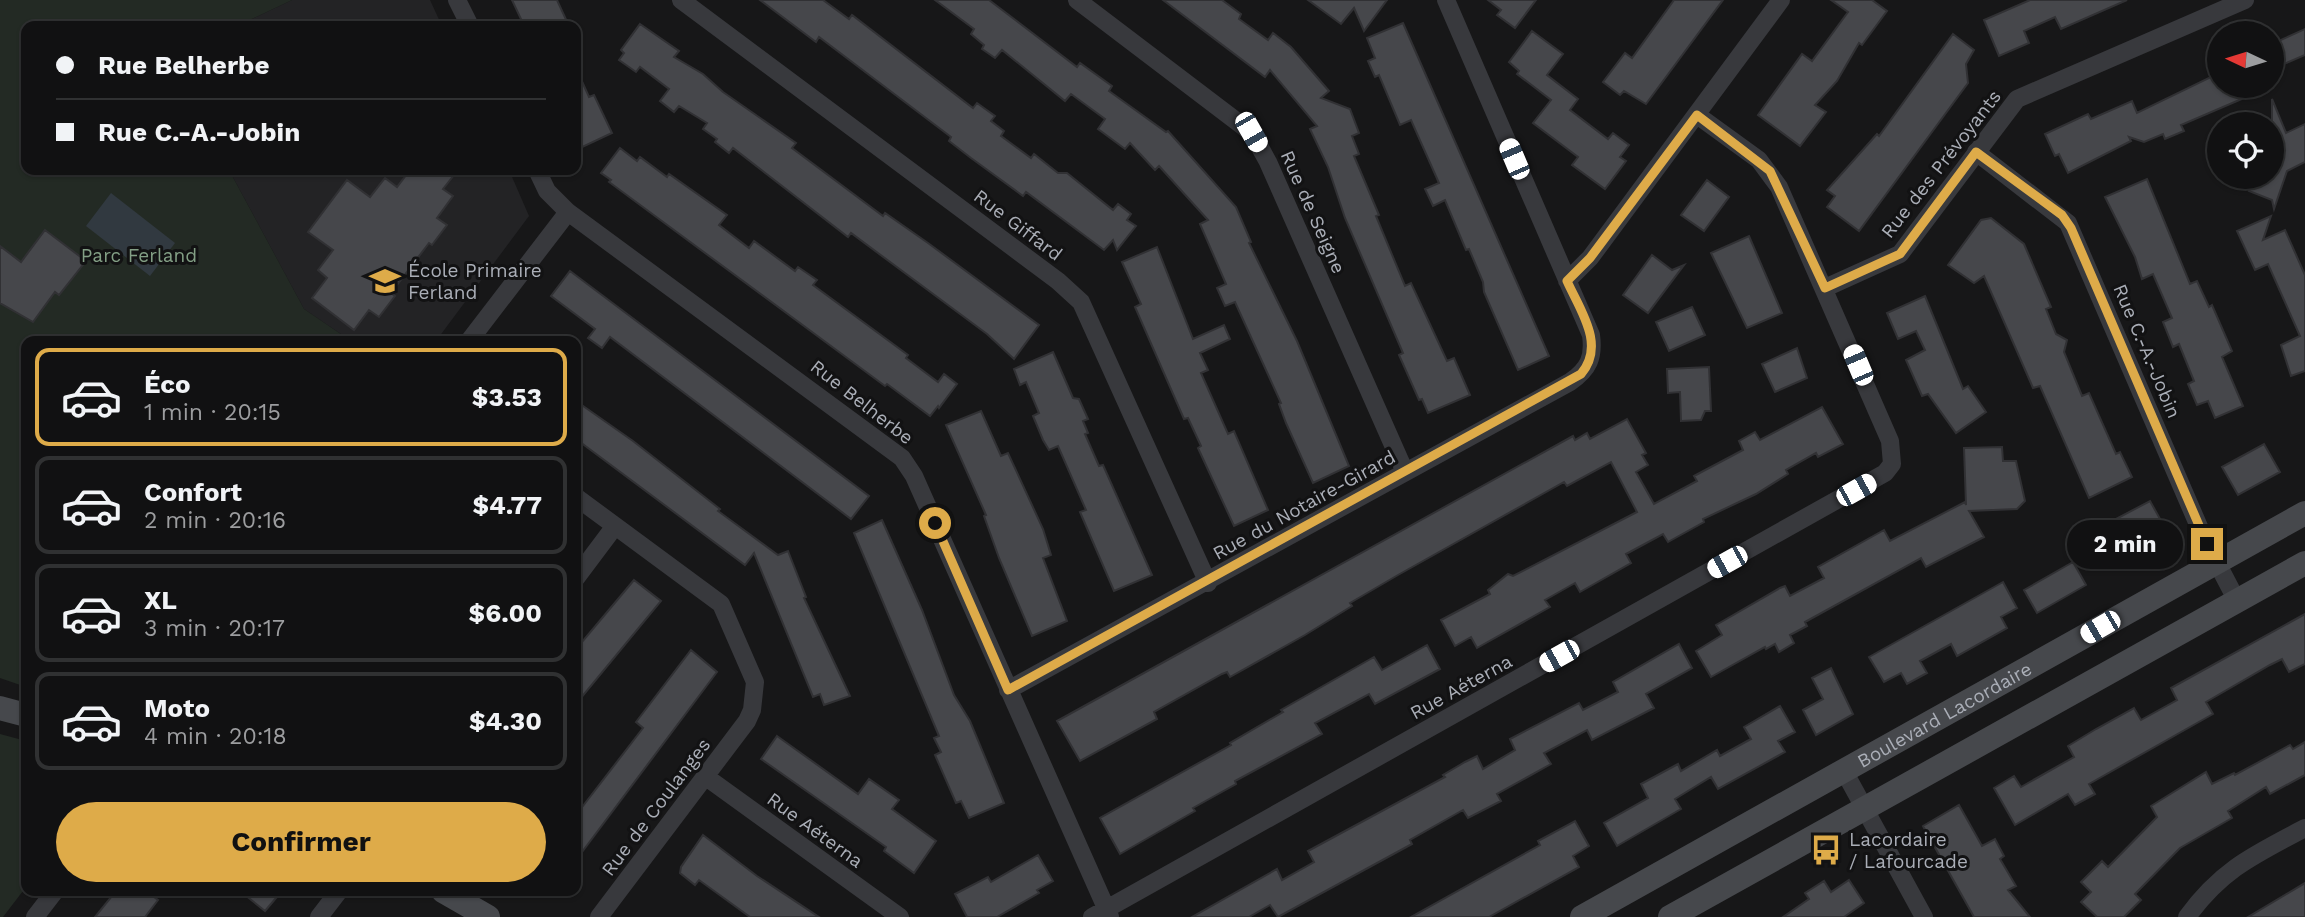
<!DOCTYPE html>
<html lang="fr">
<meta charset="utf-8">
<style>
body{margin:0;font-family:"Work Sans",sans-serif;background:#1e1f20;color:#f1f3f6;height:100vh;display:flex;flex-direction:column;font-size:26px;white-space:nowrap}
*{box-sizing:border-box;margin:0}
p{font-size:23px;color:#9c9d9f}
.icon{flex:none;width:38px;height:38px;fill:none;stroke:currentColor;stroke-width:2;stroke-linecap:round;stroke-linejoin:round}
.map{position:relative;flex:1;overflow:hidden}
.details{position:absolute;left:21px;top:336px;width:560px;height:560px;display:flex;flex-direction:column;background:#111112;border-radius:14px;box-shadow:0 2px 5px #0004,0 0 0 2px #303132}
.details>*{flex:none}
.hud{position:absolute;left:21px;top:21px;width:560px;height:154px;border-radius:14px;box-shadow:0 2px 5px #0004,0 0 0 2px #303132;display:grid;align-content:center;height:154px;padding:0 35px;background:#111112}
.needle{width:46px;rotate:274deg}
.tools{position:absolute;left:2207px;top:21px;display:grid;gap:14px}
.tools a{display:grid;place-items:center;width:77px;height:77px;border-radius:50%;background:#111112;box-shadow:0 2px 5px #0004,0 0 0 2px #303132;font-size:35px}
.end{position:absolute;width:32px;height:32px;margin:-16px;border:9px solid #deab49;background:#111;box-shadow:0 0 0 4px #111}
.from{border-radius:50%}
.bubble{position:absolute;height:49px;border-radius:24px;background:#111112;box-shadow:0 2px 5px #0004,0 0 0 2px #303132;font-size:23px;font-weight:700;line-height:49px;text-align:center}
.car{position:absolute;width:21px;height:42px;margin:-21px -10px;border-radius:9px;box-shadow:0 0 5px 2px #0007;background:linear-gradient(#fff 24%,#345 0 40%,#fff 0 76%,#345 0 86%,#fff 0)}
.hud b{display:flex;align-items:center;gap:24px;height:66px;font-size:26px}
.hud b+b{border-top:2px solid #303132}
.hud i{width:18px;height:18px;background:#f1f3f6}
ul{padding:12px 0 0;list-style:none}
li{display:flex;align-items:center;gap:21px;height:98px;margin:0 14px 10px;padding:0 21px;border:4px solid #303132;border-radius:14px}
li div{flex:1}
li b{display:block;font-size:26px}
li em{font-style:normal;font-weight:700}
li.current{border-color:#deab49}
li>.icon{width:63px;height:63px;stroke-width:1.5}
.button{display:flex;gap:14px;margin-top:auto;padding:14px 35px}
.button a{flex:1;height:80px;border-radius:42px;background:#deab49;color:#111;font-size:28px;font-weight:700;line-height:80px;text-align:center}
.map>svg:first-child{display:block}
.built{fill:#232325}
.green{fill:#232a24}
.water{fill:#313940}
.building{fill:#46474b;stroke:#313134;stroke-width:2}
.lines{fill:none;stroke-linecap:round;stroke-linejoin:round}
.street{stroke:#38393d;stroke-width:18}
.secondary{stroke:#46484c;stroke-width:24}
.route{stroke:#deab49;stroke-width:9}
.labels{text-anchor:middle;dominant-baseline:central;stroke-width:6;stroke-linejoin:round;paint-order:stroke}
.street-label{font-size:19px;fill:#aaaeb7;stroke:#121213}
.park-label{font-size:19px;fill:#839f85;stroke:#121213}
.poi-label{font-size:19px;fill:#aaaeb7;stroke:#121213;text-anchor:start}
</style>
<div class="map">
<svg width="2305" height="917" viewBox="0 0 2305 917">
<rect width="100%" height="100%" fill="#171718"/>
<path class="built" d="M292 0H430L442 26H237Z
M229 170H509L529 216 436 341H351L304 309Z"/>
<path class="green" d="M0 0H292L237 26H26V170H229L304 309 351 341H26V687L0 678Z
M0 734 26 741V887L3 917H0Z"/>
<path class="water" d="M111 193 175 243 150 276 86 226Z"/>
<path class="building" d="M512 0H557L569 26H519L521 19Z
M760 0H823L849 19 852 15 973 108 977 103 995 116 991 121 1004 131 1001 136 1031 158 1034 154 1058 173H1067L1113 210 1118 204 1131 214 1127 220 1136 226 1117 250 1113 240 1104 250 1026 192 1023 196 971 158 949 141 951 137 819 37 816 42Z
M935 0H989L1077 67 1080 63 1112 86 1109 91 1166 132 1168 131 1236 207 1251 242 1249 243 1297 341 1349 466 1313 483 1286 423 1279 404 1281 403 1235 302 1225 306 1217 288 1226 284 1200 224 1208 220 1159 166 1155 170 1130 143 1125 149 1098 129 1105 119 1071 94 1065 101 1002 50 995 58 982 49 984 45 971 34 974 29Z
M1163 0H1222L1241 14 1239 19 1268 40 1273 33 1291 47 1329 91 1321 98 1350 109 1359 133 1352 136 1359 154 1354 156 1379 215 1376 216 1405 286 1411 283 1447 361 1454 358 1470 395 1428 413 1422 399 1419 400 1399 355 1403 353 1345 218 1328 167 1310 129 1317 126 1270 70 1265 77Z
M1308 0H1387L1364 31 1354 8 1341 24Z
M1488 0H1536L1515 28 1497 15 1501 10Z
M1674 0H1723L1646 104 1624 91 1620 95 1603 82 1625 53 1632 58Z
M1831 0H1872L1887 11 1862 45 1859 43 1837 81 1815 105 1826 112 1800 146 1758 115 1802 54 1812 61 1848 12Z
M2030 0H2127L2061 29 2055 17 2024 31 2029 43 1999 56 1984 20Z
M1403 23 1549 356 1518 370 1484 292 1483 282 1469 249 1466 250 1445 200 1433 206 1425 189 1439 183 1411 120 1400 125 1379 75 1375 77 1368 61 1375 58 1367 38Z
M640 24 679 51 674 57 703 74 723 92 796 143 792 148 883 216 885 213 928 243 1039 325 1014 359 987 334 851 233 848 237 733 148 729 153 715 142 717 139 703 129 707 123 679 106 674 112 660 101 669 89 640 67 636 72 619 60 624 53 621 50Z
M2305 29V55L2272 69V44Z
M1532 31 1563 54 1547 75 1578 99 1570 110 1608 139 1613 133 1629 145 1620 157 1626 161 1605 189 1572 165 1578 157 1533 123 1551 100 1517 74 1519 71 1509 62Z
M1953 34 1974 50 1966 64 1968 83 1859 231 1827 207 1835 196 1827 190 1877 134 1879 136Z
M576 68 589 97 594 95 612 133 576 150Z
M2219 73V86H2272L2181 125 2184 131 2165 139 2163 134 2144 142 2129 137 2131 141 2068 173 2059 154 2055 156 2045 134 2088 114 2091 119 2132 101 2137 113Z
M2272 99 2286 133 2305 124V162L2287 171 2274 209 2272 200 2249 191 2255 177H2272Z
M620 148 637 161 640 157 667 177 669 174 727 215 719 225 749 248 754 241 795 271 798 267 817 280 813 285 908 355 906 358 938 382 944 374 957 384 939 408 938 406 930 416 887 384 885 386 609 182 611 180 601 173Z
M410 170H458L443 189 453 196 437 218 447 225 432 245 429 243 391 293 395 296 379 317 369 310 354 330 312 298 327 278 318 270 333 250 308 232 347 180 370 197 385 178 397 187Z
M2147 179 2190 284 2197 281 2209 307 2212 305 2232 351 2222 357 2243 406 2215 418 2208 401 2197 405 2188 384 2194 381 2179 344 2173 347 2163 322 2172 318 2153 274 2142 279 2135 257 2105 197Z
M1707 180 1729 197 1704 231 1681 215Z
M2271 216 2263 240 2285 230 2305 275V371L2291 376 2281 345 2300 336 2268 264 2255 270 2237 231Z
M1991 218 2024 244 2051 307 2046 309 2056 334 2067 340 2064 352 2082 396 2089 393 2116 454 2120 452 2132 477 2089 498 2040 386 2033 388 1984 276 1974 283 1948 265 1981 220Z
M45 230 86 261 59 295 55 292 33 322 0 303V246L21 262Z
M1749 236 1782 313 1747 328 1711 253Z
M1157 247 1193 339 1224 325 1230 339 1200 353 1208 370 1201 373 1228 434 1234 431 1268 510 1234 526 1198 448 1201 446 1188 418 1184 419 1135 307 1141 304 1122 262Z
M1652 255 1672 270 1684 265 1648 313 1623 295Z
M570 271 869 496 851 519 610 337 602 348 588 338 595 329 551 296Z
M1925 296 1963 389 1968 386 1986 412 1956 433 1928 394 1922 396 1906 360 1925 350 1916 331 1898 339 1887 313Z
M1692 307 1705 335 1669 351 1656 322Z
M1797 348 1807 378 1775 392 1762 364Z
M1053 352 1073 398 1079 399 1088 419 1083 421 1088 433 1085 434 1099 466 1103 465 1152 575 1114 591 1080 512 1086 510 1058 446 1049 450 1043 440 1033 416 1039 413 1026 382 1020 385 1014 369Z
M1709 367 1711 411H1705L1701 420 1681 421 1680 392 1668 393 1667 369Z
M576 401 633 441 720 509 718 511 778 555 788 551 806 597 804 598 850 696 824 705 820 694 813 697 754 553 745 565 576 439Z
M1822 407 1843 444 1818 457 1816 453 1786 470 1788 474 1756 494 1703 519 1704 522 1668 542 1663 534 1626 554 1631 563 1580 592 1575 583 1545 600 1550 607 1477 648 1471 637 1455 646 1441 620 1490 594 1488 590 1508 574 1513 576 1637 512 1611 462 1567 486 1564 482 1398 575 1350 603 1352 606 1305 635 1230 677 1227 672 1222 674 1154 712 1157 719 1080 761 1057 721 1573 436 1575 440 1587 433 1590 439 1627 419 1646 453 1642 455 1648 465 1636 472 1654 504 1697 481 1694 476 1743 450 1739 441 1755 432 1760 440Z
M981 411 1001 456 1008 453 1043 529 1051 555 1043 558 1067 621 1032 636 999 558 984 516 986 515 946 425Z
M2264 444 2280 472 2238 495 2222 467Z
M2002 447 2003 461H2016L2025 501 2017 509 1969 511 1984 537 1926 567 1921 558 1805 622 1807 626 1790 635 1794 643 1779 652 1775 644 1766 649 1765 647 1711 677 1696 651 1722 635 1716 625 1780 588 1785 586 1790 596 1824 578 1818 567 1884 530 1890 541 1965 502 1966 505 1964 448Z
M2150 501 2164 526 2133 542 2140 553 2120 565 2099 528Z
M882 520 922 610 954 695 970 721 1004 803 969 818 961 801 956 803 935 755 941 752 934 738 939 736 854 533Z
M2073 562 2086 585 2037 613 2024 590Z
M634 580 661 601 576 704V649Z
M2003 582 2017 608 2001 617 2007 628 1957 656 1951 644 1920 661 1927 673 1907 684 1901 673 1884 682 1869 657Z
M2305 614V664L2289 672 2282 659 2270 665 2206 702 2213 714 2089 784 2095 794 2075 805 2068 794 2015 825 1994 788 2014 776 2021 787 2074 757 2068 746 2096 729 2134 708 2141 720 2177 700 2171 688Z
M1679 644 1692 668 1646 694 1654 708 1592 740 1587 730 1544 753 1551 764 1497 794 1501 801 1468 818 1463 810 1410 840 1412 844 1278 917 1270 905 1249 917H1192L1277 869 1282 880 1314 862 1308 851 1445 777 1443 775 1465 762 1477 756 1483 769 1515 750 1510 739 1579 703 1583 710 1618 692 1613 682Z
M1427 645 1440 669 1375 704 1369 694 1315 723 1322 734 1235 781 1236 784 1193 808 1195 811 1120 854 1100 818 1231 745 1230 743 1283 712 1281 710 1374 657 1382 670Z
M691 650 717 672 576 860V815L643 728 636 722Z
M1831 668 1853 714 1816 735 1803 710 1823 699 1812 678Z
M1780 706 1795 732 1778 741 1785 752 1718 789 1711 777 1675 799 1681 809 1617 846 1604 823 1648 798 1641 784 1678 764 1681 771 1717 750 1720 756 1751 739 1744 727Z
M777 736 858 794 869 779 899 800 892 809 936 841 914 873 884 851 886 847 761 759Z
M2305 742V775L2270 794 2266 787 2228 811 2232 818 2180 848 2135 894 2141 900 2124 917H2097L2081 902 2091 892 2081 882 2102 861 2108 867 2157 817 2151 806 2206 772 2212 784 2234 773 2235 775 2290 745 2293 749Z
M1959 805 1982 846 1995 839 2004 856 2000 859 2016 886 2008 890 2030 917H1974L1923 826Z
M1575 821 1589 846 1573 856 1579 867 1489 917H1411L1540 845 1538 841Z
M703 835 757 876 819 917H750L699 880 695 885 680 873 681 867Z
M1038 855 1053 881 1037 890 1039 893 997 917H967L955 894 988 877 991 882Z
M1849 880 1864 903 1844 917H1783L1809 899 1805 893 1824 881 1831 892Z
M2305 883V917H2248Z
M116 891H146L158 900 145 917H95Z
M240 891H282L265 911Z"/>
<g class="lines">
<path class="street" d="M457 0 470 26
M681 0 1058 281 1081 302 1208 583
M1077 0 1252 133 1268 162 1405 472
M1976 152 2068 223 2203 536 2237 601
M537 170 547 191 568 212 902 458 914 476 1110 917
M1567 281 1590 258 1781 0
M1825 288 1900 254 2017 99 2245 0
M469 341 568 212
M576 497 721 604 755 682 752 710 747 721 599 917
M576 578 615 526
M1008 690 1570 382C1589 369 1594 357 1591 335L1446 0
M1844 771 1924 917
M706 777 900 917
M35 917 55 891
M319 917 339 891
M1092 917 1885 473 1892 464 1890 441 1779 187 1759 160 1697 115
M2187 917C2222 869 2254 855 2305 828"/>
<g class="secondary">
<path d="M0 708 26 715"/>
<path d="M443 891 488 917"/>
<path id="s1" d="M1582 917 2305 513"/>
<path d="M1670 917 2305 563"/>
</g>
</g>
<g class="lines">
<path class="route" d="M935 523 1008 690 1581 374C1606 345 1580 310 1567 281L1590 258 1697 115 1770 171 1825 288 1900 254 1976 152 2062 215 2071 228 2207 544"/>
</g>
<defs>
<g id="school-bare" transform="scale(2.415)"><path d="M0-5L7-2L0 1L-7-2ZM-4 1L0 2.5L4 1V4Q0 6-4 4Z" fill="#deab49" stroke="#121213" stroke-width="2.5" paint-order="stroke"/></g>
<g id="bus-bare" transform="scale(2.415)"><path d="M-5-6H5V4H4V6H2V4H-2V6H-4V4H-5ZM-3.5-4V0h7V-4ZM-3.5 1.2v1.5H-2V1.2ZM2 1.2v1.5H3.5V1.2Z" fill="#deab49" stroke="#121213" stroke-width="2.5" paint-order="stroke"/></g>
</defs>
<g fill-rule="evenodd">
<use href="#school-bare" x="385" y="281"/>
<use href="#bus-bare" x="1826" y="850"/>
</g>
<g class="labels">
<g class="street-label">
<text transform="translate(1941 164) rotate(-52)">Rue des Prévoyants</text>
<text transform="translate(1313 212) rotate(66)">Rue de Seigne</text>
<text transform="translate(1018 225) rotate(37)">Rue Giffard</text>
<text transform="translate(2147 351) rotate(67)">Rue C.-A.-Jobin</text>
<text transform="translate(862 402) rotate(38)">Rue Belherbe</text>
<text transform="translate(1304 505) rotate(-29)">Rue du Notaire-Girard</text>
<text transform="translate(1461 687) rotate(-29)">Rue Aéterna</text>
<text stroke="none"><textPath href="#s1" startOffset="415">Boulevard Lacordaire</textPath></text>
<text transform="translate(656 807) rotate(-53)">Rue de Coulanges</text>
<text transform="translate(815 830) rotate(36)">Rue Aéterna</text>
</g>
<g class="park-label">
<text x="139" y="255">Parc Ferland</text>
</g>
<g class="poi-label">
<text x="408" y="270">École Primaire<tspan x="408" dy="22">Ferland</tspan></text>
<text x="1849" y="839">Lacordaire<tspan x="1849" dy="22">/ Lafourcade</tspan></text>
</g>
</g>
</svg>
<div class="tools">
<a><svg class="needle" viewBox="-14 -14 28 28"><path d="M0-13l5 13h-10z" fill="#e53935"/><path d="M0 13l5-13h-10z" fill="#9c9d9f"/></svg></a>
<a><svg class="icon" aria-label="locate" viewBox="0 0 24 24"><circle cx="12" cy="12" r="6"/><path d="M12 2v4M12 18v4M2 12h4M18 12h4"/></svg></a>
</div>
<i class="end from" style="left:935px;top:523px"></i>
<i class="end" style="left:2207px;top:544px"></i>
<div class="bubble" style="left:2067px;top:520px;width:116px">2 min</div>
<i class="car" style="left:1251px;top:132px;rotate:150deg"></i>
<i class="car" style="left:1514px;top:159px;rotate:337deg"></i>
<i class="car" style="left:1858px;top:365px;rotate:337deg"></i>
<i class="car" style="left:1856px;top:490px;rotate:61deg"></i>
<i class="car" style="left:1727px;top:562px;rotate:241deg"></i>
<i class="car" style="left:2100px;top:627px;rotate:240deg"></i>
<i class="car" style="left:1559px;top:656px;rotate:241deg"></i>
<div class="hud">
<b><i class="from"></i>Rue Belherbe</b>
<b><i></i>Rue C.-A.-Jobin</b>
</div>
<section class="details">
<ul>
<li class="current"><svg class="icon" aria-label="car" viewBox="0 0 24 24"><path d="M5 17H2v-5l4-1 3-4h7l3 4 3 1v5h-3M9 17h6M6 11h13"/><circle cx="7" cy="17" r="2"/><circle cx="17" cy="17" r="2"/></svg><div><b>Éco</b><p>1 min · 20:15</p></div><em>$3.53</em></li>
<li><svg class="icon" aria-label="car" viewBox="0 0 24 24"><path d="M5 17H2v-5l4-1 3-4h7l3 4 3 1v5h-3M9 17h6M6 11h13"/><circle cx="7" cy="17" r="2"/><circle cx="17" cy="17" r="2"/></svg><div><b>Confort</b><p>2 min · 20:16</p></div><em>$4.77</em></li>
<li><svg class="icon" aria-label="car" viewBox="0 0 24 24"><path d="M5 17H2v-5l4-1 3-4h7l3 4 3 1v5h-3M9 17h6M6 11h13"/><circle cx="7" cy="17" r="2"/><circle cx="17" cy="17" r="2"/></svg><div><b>XL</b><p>3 min · 20:17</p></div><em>$6.00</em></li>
<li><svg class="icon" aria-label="car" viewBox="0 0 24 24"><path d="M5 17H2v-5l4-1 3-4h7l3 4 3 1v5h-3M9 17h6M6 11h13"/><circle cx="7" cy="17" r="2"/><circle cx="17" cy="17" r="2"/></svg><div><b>Moto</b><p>4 min · 20:18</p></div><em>$4.30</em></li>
</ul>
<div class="button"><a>Confirmer</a></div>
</section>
</div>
